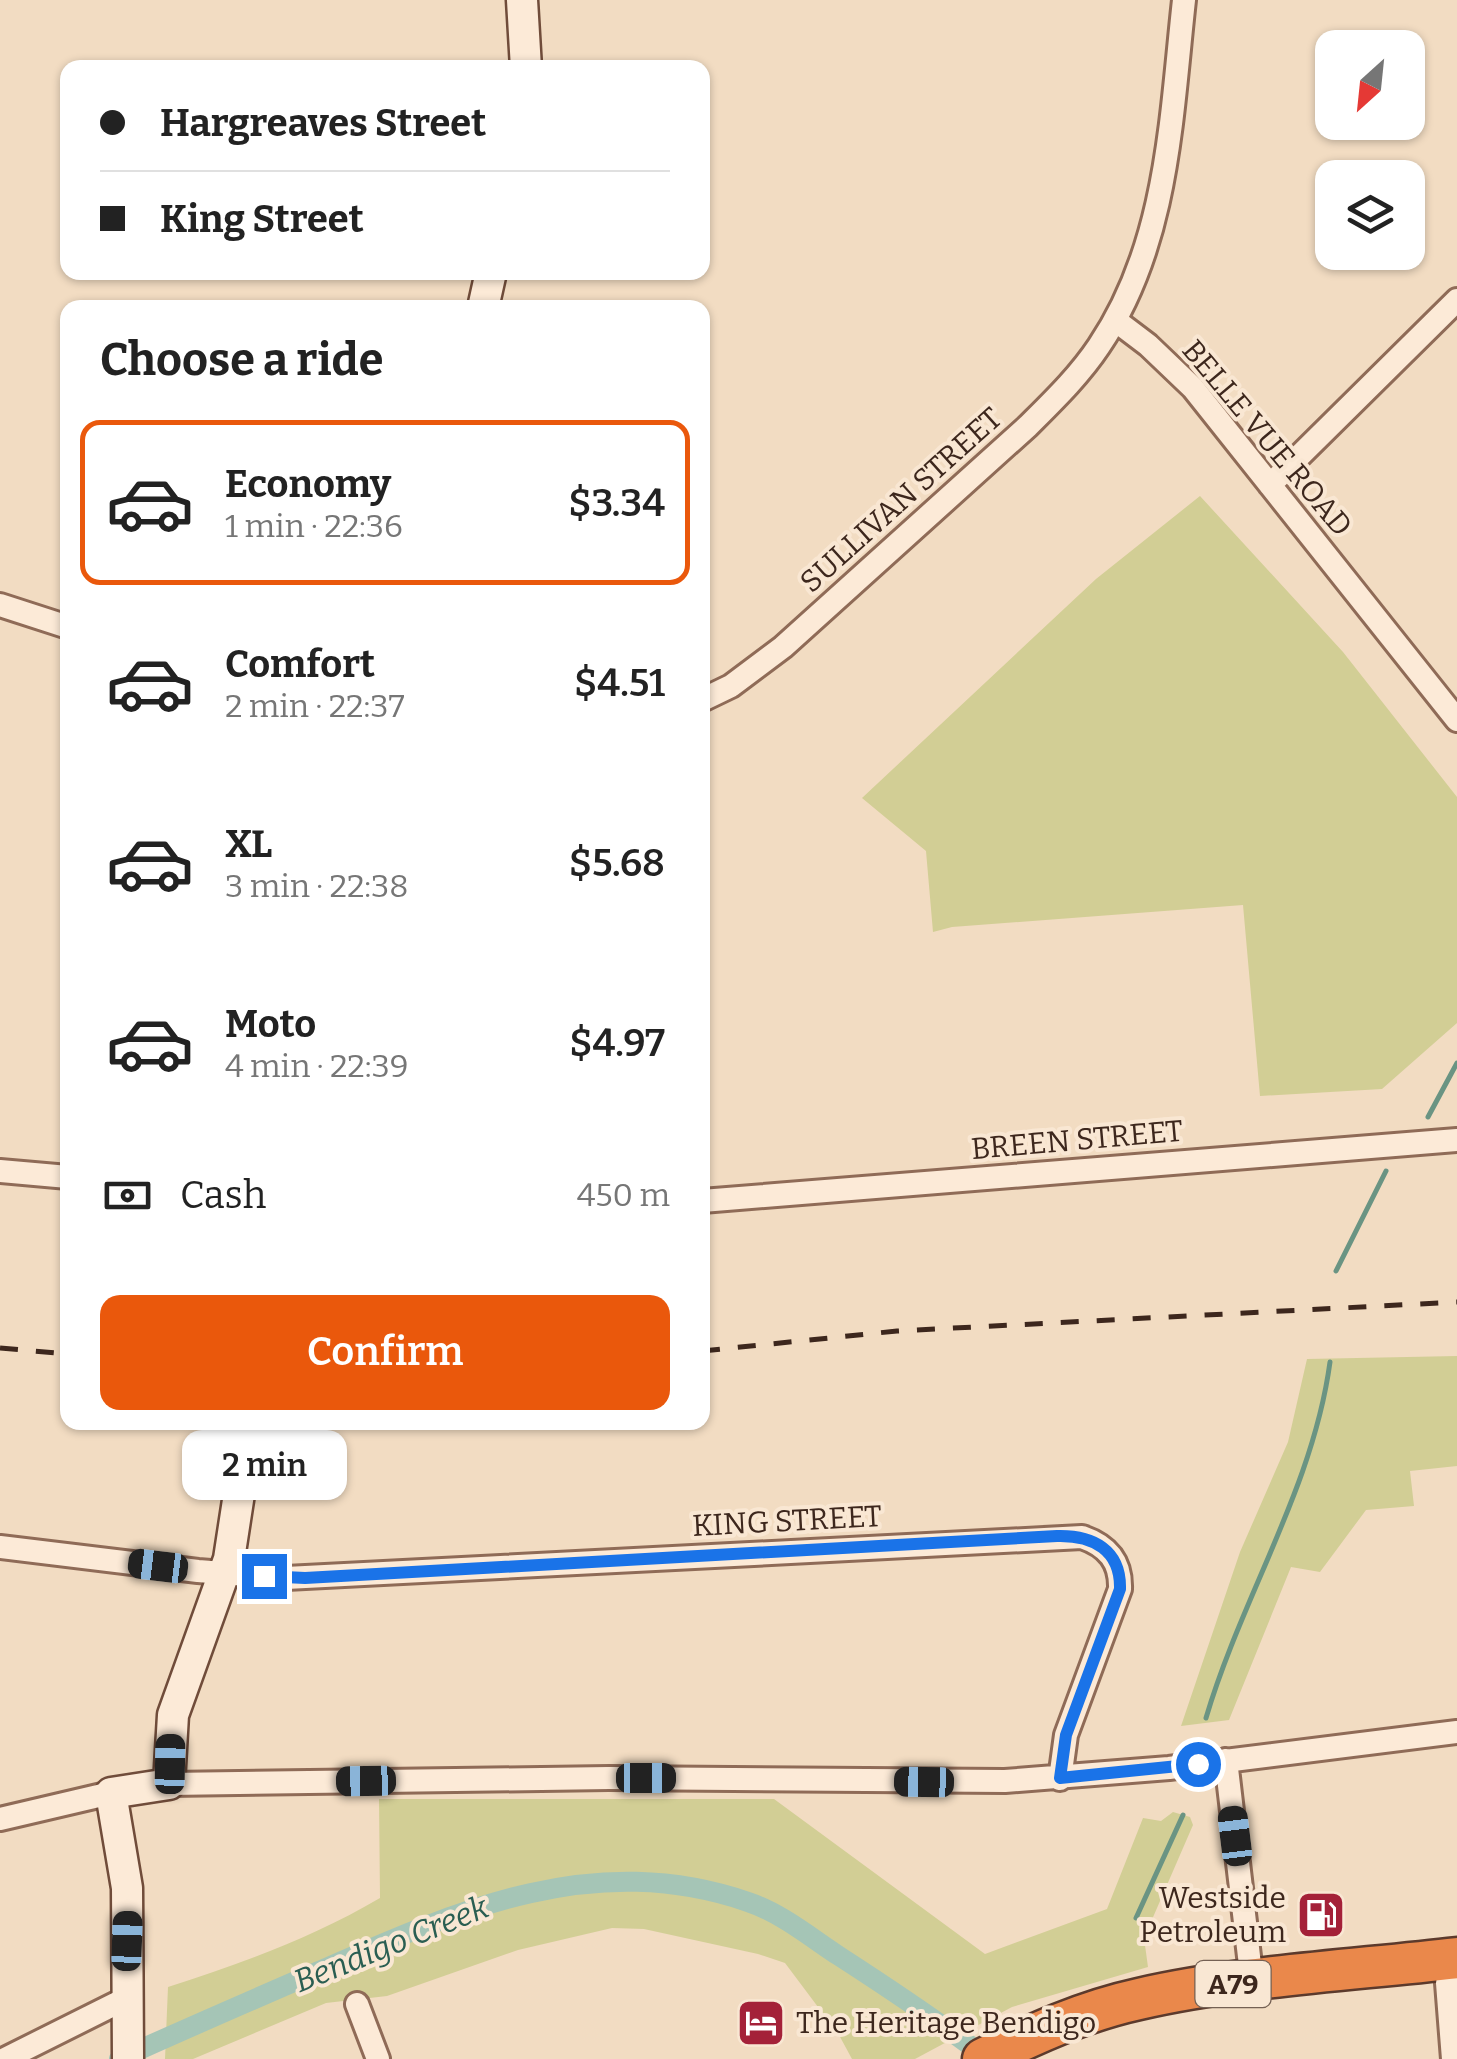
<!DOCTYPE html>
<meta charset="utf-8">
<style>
body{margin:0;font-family:Bitter,serif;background:#f2f2f2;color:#222;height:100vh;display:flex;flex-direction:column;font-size:38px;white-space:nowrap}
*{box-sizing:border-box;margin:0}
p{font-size:32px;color:#767676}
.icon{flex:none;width:55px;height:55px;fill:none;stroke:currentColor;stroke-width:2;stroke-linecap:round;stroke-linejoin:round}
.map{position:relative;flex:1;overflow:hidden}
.sheet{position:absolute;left:60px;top:300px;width:650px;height:1130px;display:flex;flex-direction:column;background:#fff;border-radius:20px;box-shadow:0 2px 8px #0004}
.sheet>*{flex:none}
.banner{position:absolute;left:60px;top:60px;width:650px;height:220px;border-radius:20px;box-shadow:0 2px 8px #0004;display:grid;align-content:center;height:220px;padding:0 40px;background:#fff}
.needle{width:65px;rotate:207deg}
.fabs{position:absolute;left:1315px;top:30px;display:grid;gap:20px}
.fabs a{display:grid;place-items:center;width:110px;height:110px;border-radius:20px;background:#fff;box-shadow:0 2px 8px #0004;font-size:50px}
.end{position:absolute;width:45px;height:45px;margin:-22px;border:12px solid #1a73e8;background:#fff;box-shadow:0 0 0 5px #fff}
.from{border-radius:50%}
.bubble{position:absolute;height:70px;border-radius:20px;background:#fff;box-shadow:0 2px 8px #0004;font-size:32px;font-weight:600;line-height:70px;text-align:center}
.car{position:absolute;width:30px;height:60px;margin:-30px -15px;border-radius:12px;box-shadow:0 0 8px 2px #0007;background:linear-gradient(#222 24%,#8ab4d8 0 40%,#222 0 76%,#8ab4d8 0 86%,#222 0)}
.banner b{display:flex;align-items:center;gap:35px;height:95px;font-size:38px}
.banner b+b{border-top:2px solid #e0e0e0}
.banner i{width:25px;height:25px;background:#222}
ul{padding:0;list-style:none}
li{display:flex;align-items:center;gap:30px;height:165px;margin:0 20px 15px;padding:0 20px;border:5px solid transparent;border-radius:20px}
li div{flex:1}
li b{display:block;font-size:38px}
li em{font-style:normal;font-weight:600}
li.on{border-color:#ea580c}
li>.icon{width:90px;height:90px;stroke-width:1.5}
h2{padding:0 40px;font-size:45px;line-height:120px}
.pay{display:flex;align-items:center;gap:25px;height:110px;padding:0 40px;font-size:38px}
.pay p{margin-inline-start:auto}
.button{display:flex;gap:20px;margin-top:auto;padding:20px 40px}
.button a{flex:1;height:115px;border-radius:20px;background:#ea580c;color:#fff;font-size:40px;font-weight:600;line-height:115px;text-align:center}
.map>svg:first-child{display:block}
.green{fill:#d2ce95}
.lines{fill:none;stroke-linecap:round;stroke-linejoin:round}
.stream{stroke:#6a9483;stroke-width:5}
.canal{stroke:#a5c5b6;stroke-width:20}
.street-casing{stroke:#8f6b57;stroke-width:28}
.secondary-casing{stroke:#704c3a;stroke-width:35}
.highway-casing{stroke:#5c3a2c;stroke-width:45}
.street{stroke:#fcead7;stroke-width:22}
.secondary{stroke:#fcead7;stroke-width:30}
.highway{stroke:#ea884b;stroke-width:40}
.rail{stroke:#3d271d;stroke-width:5;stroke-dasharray:18 18;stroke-linecap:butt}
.route{stroke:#1a73e8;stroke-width:12}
.labels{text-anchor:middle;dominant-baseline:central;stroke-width:8;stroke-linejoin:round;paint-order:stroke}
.shield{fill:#f9e7d3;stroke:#756154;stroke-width:2.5}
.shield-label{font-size:28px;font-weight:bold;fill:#3d271d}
.street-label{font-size:30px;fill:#3d271d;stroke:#f9e7d3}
.poi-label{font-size:30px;fill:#3d271d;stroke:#f9e7d3;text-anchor:end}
.water-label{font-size:32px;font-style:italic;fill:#2a5e52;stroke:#f9e7d3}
</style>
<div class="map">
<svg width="1457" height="2059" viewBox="0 0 1457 2059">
<rect width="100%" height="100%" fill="#f2dcc2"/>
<path class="green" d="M1200 496 1343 652 1457 797V1023L1382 1089 1260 1096 1243 905 952 927 933 932 926 851 862 798 1096 579Z
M1457 1356V1466L1410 1471 1414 1506 1366 1510 1320 1572 1291 1567 1229 1720 1181 1726 1240 1552 1288 1442 1307 1359Z
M379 1799H774L985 1954 1107 1909 1143 1818 1161 1821 1173 1812 1190 1817 1193 1825 1144 1938 1148 1967 1012 2007 915 2059H852L839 2035 785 1963 758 1954 644 1929 612 1928 518 1950 387 1996 326 2003 193 2059H165L168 1987C242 1963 312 1938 380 1898Z"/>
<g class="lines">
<path class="stream" d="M1428 1117 1457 1063
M1336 1271 1386 1171
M1206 1718C1242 1596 1313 1488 1330 1362
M1136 1918 1183 1815"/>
<path class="canal" d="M119 2059C185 2029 252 2000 319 1971 458 1910 594 1849 748 1902 781 1913 810 1937 839 1956 890 1989 940 2022 988 2059"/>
<g class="street-casing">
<path id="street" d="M1115 320 1148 345 1193 388 1457 720
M1270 485 1457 300
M0 605 68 627
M702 700 731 686 783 647 1028 426C1053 401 1079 376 1099 346 1168 244 1171 118 1184 0
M0 1171 68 1177
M702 1201 1457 1140
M0 1547 198 1571 286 1578 1082 1537C1108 1546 1121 1562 1120 1589L1066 1735 1060 1779
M1226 1760 1252 1982
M169 1784 609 1778 1005 1781 1169 1768 1457 1732
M0 1819 111 1793
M1447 1983 1453 2059
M357 2004 378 2059
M5 2059 127 1998"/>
</g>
<g class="secondary-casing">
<path id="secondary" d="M522 0 526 68
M483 308 491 272
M128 2059 127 1888 111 1793 169 1784 173 1715 229 1559 250 1422"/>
</g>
<g class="highway-casing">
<path id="highway" d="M983 2059C1033 2034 1084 2011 1139 1999 1239 1976 1354 1970 1457 1958"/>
</g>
<use href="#street" class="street"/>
<use href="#secondary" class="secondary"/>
<use href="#highway" class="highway"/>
<path class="rail" d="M0 1348 68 1354
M702 1351 897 1331 1457 1302"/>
</g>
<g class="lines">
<path class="route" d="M264 1576 305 1578 1057 1536C1093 1535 1121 1550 1120 1589L1066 1735 1060 1778 1198 1764"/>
</g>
<defs>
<g id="fuel-square" transform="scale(2.5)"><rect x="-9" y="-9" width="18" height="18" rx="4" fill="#a42139" stroke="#f9e7d3"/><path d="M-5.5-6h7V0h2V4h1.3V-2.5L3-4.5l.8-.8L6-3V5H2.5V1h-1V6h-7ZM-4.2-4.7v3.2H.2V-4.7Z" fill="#fff"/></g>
<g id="hotel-square" transform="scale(2.5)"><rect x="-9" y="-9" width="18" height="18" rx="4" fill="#a42139" stroke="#f9e7d3"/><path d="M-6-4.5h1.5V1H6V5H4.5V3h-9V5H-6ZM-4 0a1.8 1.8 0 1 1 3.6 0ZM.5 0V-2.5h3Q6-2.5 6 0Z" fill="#fff"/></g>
</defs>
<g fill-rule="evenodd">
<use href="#fuel-square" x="1321" y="1915"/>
<use href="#hotel-square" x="761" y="2023"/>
</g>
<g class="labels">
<rect class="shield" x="1195.5" y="1961" width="75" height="46" rx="8"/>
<g class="shield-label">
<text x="1233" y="1984">A79</text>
</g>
<g class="street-label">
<text transform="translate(1267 438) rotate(50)">BELLE VUE ROAD</text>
<text transform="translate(901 500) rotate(-42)">SULLIVAN STREET</text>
<text transform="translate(1077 1140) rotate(-5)">BREEN STREET</text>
<text transform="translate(787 1521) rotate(-3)">KING STREET</text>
</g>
<g class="poi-label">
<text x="1286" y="1898">Westside<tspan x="1286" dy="34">Petroleum</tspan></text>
<text x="796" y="2023" text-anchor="start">The Heritage Bendigo</text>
</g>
<g class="water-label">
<text transform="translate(391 1944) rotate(-22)">Bendigo Creek</text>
</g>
</g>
</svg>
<div class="fabs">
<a><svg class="needle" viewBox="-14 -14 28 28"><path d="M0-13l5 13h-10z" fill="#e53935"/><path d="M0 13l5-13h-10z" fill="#767676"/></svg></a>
<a><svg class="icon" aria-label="layers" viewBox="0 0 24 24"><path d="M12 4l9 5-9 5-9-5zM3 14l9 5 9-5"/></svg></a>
</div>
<i class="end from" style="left:1198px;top:1764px"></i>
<i class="end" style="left:264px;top:1576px"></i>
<div class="bubble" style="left:182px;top:1430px;width:165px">2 min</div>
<i class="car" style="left:158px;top:1566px;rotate:277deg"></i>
<i class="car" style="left:170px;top:1764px;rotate:1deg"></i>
<i class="car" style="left:646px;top:1778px;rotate:90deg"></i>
<i class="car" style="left:366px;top:1781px;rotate:269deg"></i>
<i class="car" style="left:924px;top:1782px;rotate:271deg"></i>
<i class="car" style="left:1235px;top:1836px;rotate:353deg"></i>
<i class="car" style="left:127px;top:1941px;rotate:2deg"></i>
<div class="banner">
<b><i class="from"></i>Hargreaves Street</b>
<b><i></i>King Street</b>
</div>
<section class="sheet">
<h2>Choose a ride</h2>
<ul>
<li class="on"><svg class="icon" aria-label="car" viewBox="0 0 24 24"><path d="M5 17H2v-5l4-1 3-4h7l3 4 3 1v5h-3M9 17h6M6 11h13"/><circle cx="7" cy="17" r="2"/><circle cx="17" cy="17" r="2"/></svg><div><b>Economy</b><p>1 min · 22:36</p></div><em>$3.34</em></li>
<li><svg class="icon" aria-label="car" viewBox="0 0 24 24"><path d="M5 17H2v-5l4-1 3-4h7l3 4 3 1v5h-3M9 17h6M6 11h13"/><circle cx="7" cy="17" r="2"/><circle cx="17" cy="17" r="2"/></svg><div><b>Comfort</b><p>2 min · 22:37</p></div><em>$4.51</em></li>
<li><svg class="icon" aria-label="car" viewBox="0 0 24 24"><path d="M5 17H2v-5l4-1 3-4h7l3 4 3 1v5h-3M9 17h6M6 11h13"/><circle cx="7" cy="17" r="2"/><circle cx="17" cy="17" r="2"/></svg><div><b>XL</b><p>3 min · 22:38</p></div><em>$5.68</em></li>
<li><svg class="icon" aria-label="car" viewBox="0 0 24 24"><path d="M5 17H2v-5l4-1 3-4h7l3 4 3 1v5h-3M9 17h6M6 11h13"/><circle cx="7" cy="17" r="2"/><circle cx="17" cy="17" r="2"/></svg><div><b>Moto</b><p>4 min · 22:39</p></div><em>$4.97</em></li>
</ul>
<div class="pay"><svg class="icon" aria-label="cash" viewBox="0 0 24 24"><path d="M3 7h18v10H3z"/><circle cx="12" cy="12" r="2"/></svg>Cash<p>450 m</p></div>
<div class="button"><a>Confirm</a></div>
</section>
</div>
